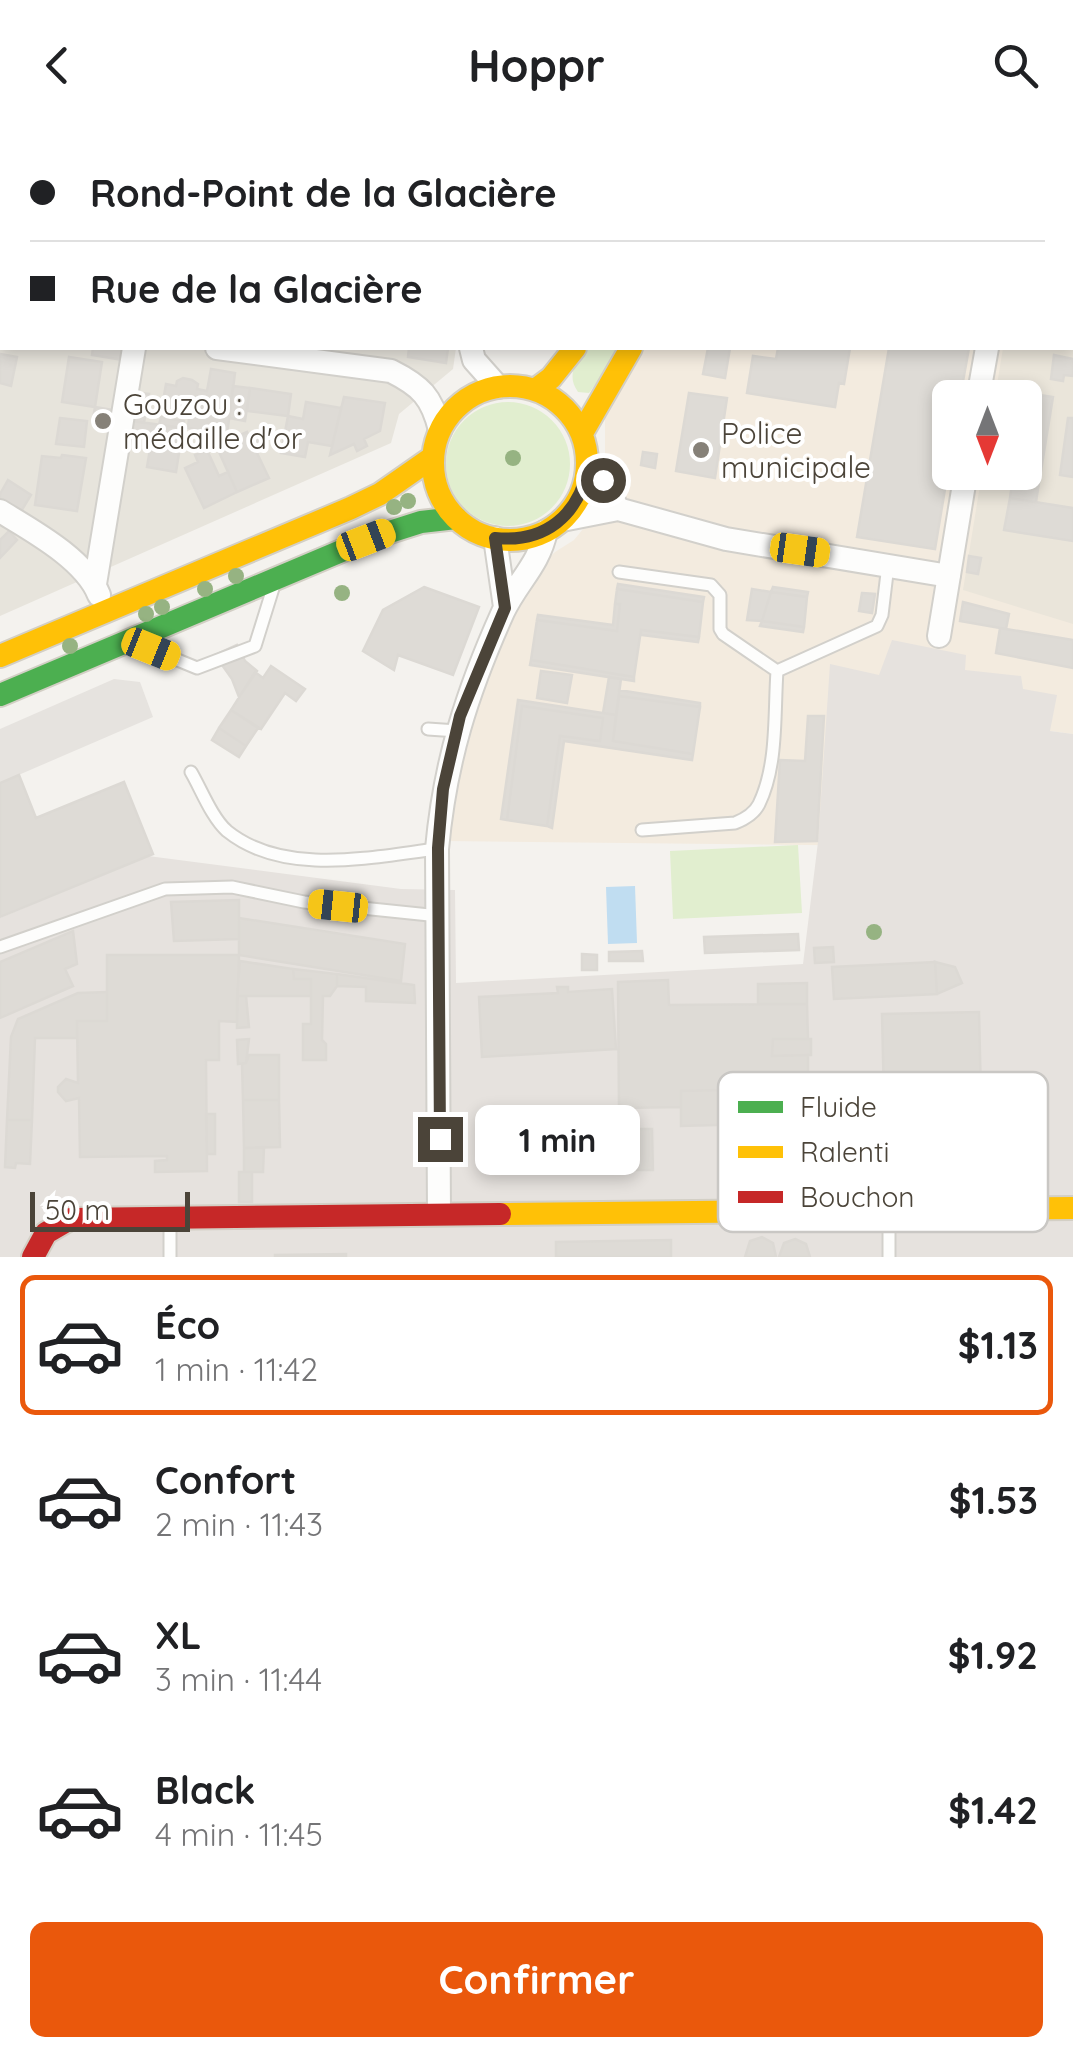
<!DOCTYPE html>
<html lang="fr">
<meta charset="utf-8">
<style>
body{margin:0;font-family:Quicksand,sans-serif;background:#f2f2f2;color:#202124;height:100vh;display:flex;flex-direction:column;font-size:38px;white-space:nowrap}
*{box-sizing:border-box;margin:0}
p{font-size:32px;color:#757577}
.icon{flex:none;width:55px;height:55px;fill:none;stroke:currentColor;stroke-width:2;stroke-linecap:round;stroke-linejoin:round}
.map{position:relative;height:1127px;overflow:hidden}
.panel{display:flex;flex-direction:column;background:#fff;flex:1}
.panel>*{flex:none}
.banner{position:absolute;left:0px;top:0px;width:1075px;height:220px;box-shadow:0 5px 15px #0003;display:grid;align-content:center;height:220px;padding:0 30px;background:#fff}
.needle{width:65px;rotate:180deg}
.fabs{position:absolute;left:932px;top:250px;display:grid;gap:20px}
.fabs a{display:grid;place-items:center;width:110px;height:110px;border-radius:15px;background:#fff;box-shadow:0 5px 15px #0003;font-size:50px}
.scale{position:absolute;left:30px;bottom:25px;width:160px;box-sizing:border-box;padding-left:10px;border:5px solid #4b4439;border-top:0;font-size:28px;line-height:35px;white-space:nowrap;color:#4b4439;-webkit-text-stroke:8px #fff;paint-order:stroke}
.end{position:absolute;width:45px;height:45px;margin:-22px;border:12px solid #4b4439;background:#fff;box-shadow:0 0 0 5px #fff}
.from{border-radius:50%}
.bubble{position:absolute;height:70px;border-radius:15px;background:#fff;box-shadow:0 5px 15px #0003;font-size:32px;font-weight:700;line-height:70px;text-align:center}
.car{position:absolute;width:30px;height:60px;margin:-30px -15px;border-radius:12px;box-shadow:0 0 8px 2px #0007;background:linear-gradient(#f5c518 24%,#345 0 40%,#f5c518 0 76%,#345 0 86%,#f5c518 0)}
.banner b{display:flex;align-items:center;gap:35px;height:95px;font-size:38px}
.banner b+b{border-top:2px solid #e0e0e0}
.banner i{width:25px;height:25px;background:#202124}
ul{padding:18px 0 0;list-style:none}
li{display:flex;align-items:center;gap:30px;height:140px;margin:0 20px 15px;padding:0 10px;border:5px solid transparent;border-radius:15px}
li div{flex:1}
li b{display:block;font-size:38px}
li em{font-style:normal;font-weight:700}
li.selected{border-color:#ea580c}
li>.icon{width:90px;height:90px;stroke-width:1.5}
.primary-button{display:flex;gap:20px;margin-top:auto;padding:20px 30px}
.primary-button a{flex:1;height:115px;border-radius:15px;background:#ea580c;color:#fff;font-size:40px;font-weight:700;line-height:115px;text-align:center}
header{display:flex;justify-content:space-between;align-items:center;height:130px;padding:0 30px;background:#fff;font-size:45px;font-weight:700}
.map>svg:first-child{display:block}
.residential{fill:#e7e4dc}
.commercial{fill:#f3ebdf;fill-rule:evenodd}
.industrial{fill:#e6e2de}
.education{fill:#eae5da}
.green{fill:#e1eecf}
.parking{fill:#e6e3df}
.water{fill:#c0ddf1}
.building{fill:#dedbd6;stroke:#dcd9d4;stroke-width:2.5}
.lines{fill:none;stroke-linecap:round;stroke-linejoin:round}
.lane-casing{stroke:#d2d0cb;stroke-width:15}
.street-casing{stroke:#d2d0cb;stroke-width:26}
.fast-casing{stroke:#d3cfc5;stroke-width:26}
.slow-casing{stroke:#d3cfc5;stroke-width:26}
.jam-casing{stroke:#d3cfc5;stroke-width:26}
.lane{stroke:#fdfdfc;stroke-width:11}
.street{stroke:#fdfdfc;stroke-width:22}
.fast{stroke:#4caf50;stroke-width:22}
.slow{stroke:#ffc107;stroke-width:22}
.jam{stroke:#c62828;stroke-width:22}
.tree{fill:#96b382}
.route{stroke:#4b4439;stroke-width:12}
.poi-dot{fill:#868178;stroke:#fff;stroke-width:4}
.labels{text-anchor:middle;dominant-baseline:central;stroke-width:8;stroke-linejoin:round;paint-order:stroke}
.poi-label{font-size:30px;fill:#4b4439;stroke:#fff;text-anchor:start}
.key{fill:#fff;stroke:#c9c7c4;stroke-width:2.5}
.key-label{font-size:28px;fill:#4b4439}
</style>
<header><svg class="icon" aria-label="back" viewBox="0 0 24 24"><path d="M15 5l-7 7 7 7"/></svg>Hoppr<svg class="icon" aria-label="search" viewBox="0 0 24 24"><circle cx="10" cy="10" r="6"/><path d="M15 15l6 6"/></svg></header>
<div class="map">
<svg width="1073" height="1127" viewBox="0 0 1073 1127">
<rect width="100%" height="100%" fill="#f4f2ee"/>
<path class="residential" d="M0 0H488L2 2V218H456L453 239 399 284 391 313 0 486Z"/>
<path class="commercial" d="M707 0H1073V604L1050 601 990 717 445 711 456 613 522 454 555 422 574 410 610 366 605 331V287L643 218H1072V2H707ZM950 268H1025V342H950Z"/>
<path class="industrial" d="M892 510 966 525 965 540 1021 546 1023 559 1057 565 1050 601 1073 604V1127H0V788L148 726 401 759 455 760 456 853 803 834 818 712 830 534 879 545Z"/>
<path class="education" d="M1073 86V494L963 460 982 343 1025 342V268L995 267 1003 218H1072Z"/>
<path class="green" d="M585 218H622L589 263 578 262C566 245 576 233 585 218Z
M446 334a62 62 0 1 1 124 0a62 62 0 1 1-124 0Z
M798 715 802 783 673 789 670 721Z"/>
<path class="parking" d="M114 549 140 552 153 587 0 653V599Z"/>
<path class="water" d="M635 756 637 813 608 814 606 757Z"/>
<path class="building" d="M93 218H125L123 230 92 225Z
M409 218H448L446 233 408 227Z
M708 218H730L725 248 703 244Z
M778 218H850L844 254 839 253 835 277 747 263 753 226 776 229Z
M889 218H969L960 268H950V329L935 419 857 407Z
M0 224 17 227 11 256 0 253Z
M1054 225 1073 229V246L1064 245 1063 251 1051 249Z
M69 227 102 232 95 277 62 272Z
M211 239 235 243 227 305 188 298 189 288 161 283 166 254 176 256 177 251 183 248 192 250 198 254 197 259 207 261Z
M233 256 250 258 245 291 229 288Z
M250 258 291 264 288 286 247 281Z
M137 263 149 264 144 293 133 291Z
M689 263 727 268 715 348 676 341Z
M1027 263 1053 267 1038 359 1012 354 1014 342H1025Z
M344 267 385 273 380 301 364 309 367 316 357 321 354 314 330 325Z
M306 272 341 278 332 316 308 312 305 327 281 323 288 286 303 289Z
M95 277 113 280 111 290 93 288Z
M161 287 184 291 183 298 159 295Z
M60 288 87 291 84 317 56 314Z
M1068 288H1073V347L1060 345Z
M133 291 183 298 176 342 147 337 152 307 131 304Z
M210 302 227 305 229 310 247 302 250 309 261 304 267 318 257 323 269 348 237 362Z
M207 320 219 346 228 342 237 362 204 378 185 338 198 332 195 325Z
M643 322 657 324 655 338 641 335Z
M62 325 86 328 77 381 35 375 42 326 61 328Z
M8 350 31 365 20 383 0 371V364Z
M1012 354 1038 359 1036 372 1010 368Z
M1010 368 1073 378V411L1004 400Z
M9 401 17 410 0 428V410Z
M969 426 981 428 978 444 967 442Z
M618 454 704 467 703 472 617 459Z
M424 457 479 477 453 545 398 525 394 540 363 521 383 480Z
M773 457 808 462 807 467 771 462Z
M617 459 703 472 699 507 641 500 634 547 531 530 537 490 617 501 620 474H615Z
M752 459 771 462 762 491 747 490Z
M771 462 807 467 804 497 762 491Z
M862 463 875 464 872 483 859 481Z
M963 472 1009 484 1006 499 960 491Z
M615 474H620L617 501 537 490 538 485 613 495Z
M762 491 804 497 803 502 760 496Z
M1000 498 1073 510V538L996 523Z
M641 500 699 507 698 512 641 505Z
M237 515 245 531 257 541 239 567 232 549 215 525Z
M531 530 634 547V551L530 535Z
M271 536 305 559 296 571 285 563 261 599 231 580 255 542 263 548Z
M541 541 572 545 567 573 537 568Z
M609 547 621 549 616 585 603 583Z
M619 560 700 573V577L619 566Z
M619 566 700 577 693 624 613 611Z
M518 570 616 585 613 611 693 624 692 630 564 611 552 698 547 696 560 606 600 611 603 588 522 576 507 690 501 689Z
M522 576 603 588 600 611 560 606 547 696 507 690Z
M231 580 258 598 246 616 219 598Z
M808 586H824L817 711 775 712 780 630 805 631Z
M219 598 246 616 239 627 212 610Z
M19 645 36 688 124 652 153 724 0 787V653Z
M239 770V809L174 811 171 772Z
M239 788 405 814 401 851 239 825Z
M73 801 77 834 65 839 73 856 0 888V832Z
M798 804 799 820 705 823 704 807Z
M833 817 834 832 815 833 814 818Z
M642 821 643 831H609V822Z
M582 824 597 825V840H582Z
M107 825H239L237 892 219 891V930H206L207 1041 155 1042V1031L167 1030V1026L80 1027 79 968 66 971 58 962V957L66 949 78 953 77 891H107Z
M240 831 293 839 294 849H311V866H237Z
M935 832 955 837 962 853 937 864Z
M935 832 937 864 834 869 832 837Z
M293 839 337 844V856L330 866H323L322 910 326 914V930H303V894H311V849H294Z
M337 844 414 855 415 873 366 871V857L337 856Z
M668 850 669 875 807 874 808 909H773L772 926 808 925V958L681 961V977L619 978 618 852Z
M807 853V874H758V854Z
M557 857H568V862L612 859 616 919 482 927 479 867 558 863Z
M107 862V891H77V908H35L32 990H7L11 907 18 889 78 863Z
M237 866H246L249 897 237 898Z
M979 882 982 1010 885 1012 882 884Z
M249 909 246 933 238 934 237 910Z
M773 909H811V925L772 926Z
M249 925H279V970H243L242 934 246 933Z
M808 958V983L793 984V993L681 996V961Z
M243 970H279L280 1017 244 1018Z
M632 977 633 999H652L653 1040H620L619 978Z
M206 984H215V1024H207Z
M7 990H32L30 1034 16 1033 15 1038 5 1037Z
M264 1017 263 1042H244V1018Z
M239 1042H252V1072H239Z
M762 1107 773 1113 776 1127H745L750 1111Z
M795 1109 806 1114 810 1127H779L784 1113Z
M671 1110V1127H556V1112Z
M346 1124V1127H275V1125Z"/>
<g class="lines">
<g class="lane-casing">
<path id="lane" d="M619 442 711 455 720 465V499L723 504 777 541 877 496 882 485 888 435
M141 515 197 538 255 516 274 455
M428 599 457 601
M191 642C201 659 212 688 227 701 284 747 372 727 437 719
M642 700 735 693C745 689 754 684 759 674 778 635 774 583 777 541
M0 817 165 759 232 757 304 772 439 786
M170 1091V1127
M889 1127V1081"/>
</g>
<g class="street-casing">
<path id="street" d="M402 0 416 2
M40 2V0
M169 2V0
M493 2 494 0
M0 132 2 133
M217 218 391 241C421 256 432 267 440 300
M471 218 474 230 498 257
M978 268 987 218
M588 337 603 350 618 379
M0 381C31 400 85 429 99 465
M562 390 618 379 726 409 949 446
M495 408 505 477
M95 454 134 218
M939 506 966 342
M439 1083 437 719C445 631 467 562 503 482 517 452 539 435 546 401"/>
</g>
<g class="fast-casing">
<path id="fast" d="M689 2 690 0
M0 565 377 406 421 392 456 388"/>
</g>
<g class="slow-casing">
<path id="slow" d="M433 333a77 77 0 1 1 154 0a77 77 0 1 1-154 0Z
M535 260 551 248 575 218
M582 303 631 218
M0 526 351 378 380 364 433 327
M500 1084 1073 1078"/>
</g>
<g class="jam-casing">
<path id="jam" d="M638 2 639 0
M33 1127 46 1103 70 1089 500 1084"/>
</g>
<use href="#lane" class="lane"/>
<use href="#street" class="street"/>
<use href="#fast" class="fast"/>
<use href="#slow" class="slow"/>
<use href="#jam" class="jam"/>
</g>
<g class="tree">
<circle cx="513" cy="328" r="8"/>
<circle cx="408" cy="371" r="8"/>
<circle cx="394" cy="377" r="8"/>
<circle cx="236" cy="446" r="8"/>
<circle cx="205" cy="459" r="8"/>
<circle cx="342" cy="463" r="8"/>
<circle cx="162" cy="477" r="8"/>
<circle cx="146" cy="484" r="8"/>
<circle cx="70" cy="516" r="8"/>
<circle cx="874" cy="802" r="8"/>
</g>
<g class="lines">
<path class="route" d="M440 1009 438 718 443 659 460 586 505 478 495 408C545 413 578 386 588 338L603 350"/>
</g>
<g class="poi-dot">
<circle cx="103" cy="291" r="10"/>
<circle cx="701" cy="320" r="10"/>
</g>
<g class="labels">
<g class="poi-label">
<text x="123" y="274">Gouzou :<tspan x="123" dy="34">médaille d'or</tspan></text>
<text x="721" y="303">Police<tspan x="721" dy="34">municipale</tspan></text>
</g>
</g>
<rect x="718" y="942" width="330" height="160" rx="15" class="key"/>
<rect x="738" y="971" width="45" height="12" fill="#4caf50"/>
<rect x="738" y="1016" width="45" height="12" fill="#ffc107"/>
<rect x="738" y="1061" width="45" height="12" fill="#c62828"/>
<g class="key-label">
<text x="800" y="987">Fluide</text>
<text x="800" y="1032">Ralenti</text>
<text x="800" y="1077">Bouchon</text>
</g>
</svg>
<div class="fabs">
<a><svg class="needle" viewBox="-14 -14 28 28"><path d="M0-13l5 13h-10z" fill="#e53935"/><path d="M0 13l5-13h-10z" fill="#757577"/></svg></a>
</div>
<div class="scale">50 m</div>
<i class="end from" style="left:603px;top:350px"></i>
<i class="end" style="left:440px;top:1009px"></i>
<div class="bubble" style="left:475px;top:975px;width:165px">1 min</div>
<i class="car" style="left:366px;top:410px;rotate:69deg"></i>
<i class="car" style="left:800px;top:420px;rotate:98deg"></i>
<i class="car" style="left:151px;top:519px;rotate:112deg"></i>
<i class="car" style="left:338px;top:776px;rotate:276deg"></i>
<div class="banner">
<b><i class="from"></i>Rond-Point de la Glacière</b>
<b><i></i>Rue de la Glacière</b>
</div>
</div>
<section class="panel">
<ul>
<li class="selected"><svg class="icon" aria-label="car" viewBox="0 0 24 24"><path d="M5 17H2v-5l4-1 3-4h7l3 4 3 1v5h-3M9 17h6M6 11h13"/><circle cx="7" cy="17" r="2"/><circle cx="17" cy="17" r="2"/></svg><div><b>Éco</b><p>1 min · 11:42</p></div><em>$1.13</em></li>
<li><svg class="icon" aria-label="car" viewBox="0 0 24 24"><path d="M5 17H2v-5l4-1 3-4h7l3 4 3 1v5h-3M9 17h6M6 11h13"/><circle cx="7" cy="17" r="2"/><circle cx="17" cy="17" r="2"/></svg><div><b>Confort</b><p>2 min · 11:43</p></div><em>$1.53</em></li>
<li><svg class="icon" aria-label="car" viewBox="0 0 24 24"><path d="M5 17H2v-5l4-1 3-4h7l3 4 3 1v5h-3M9 17h6M6 11h13"/><circle cx="7" cy="17" r="2"/><circle cx="17" cy="17" r="2"/></svg><div><b>XL</b><p>3 min · 11:44</p></div><em>$1.92</em></li>
<li><svg class="icon" aria-label="car" viewBox="0 0 24 24"><path d="M5 17H2v-5l4-1 3-4h7l3 4 3 1v5h-3M9 17h6M6 11h13"/><circle cx="7" cy="17" r="2"/><circle cx="17" cy="17" r="2"/></svg><div><b>Black</b><p>4 min · 11:45</p></div><em>$1.42</em></li>
</ul>
<div class="primary-button"><a>Confirmer</a></div>
</section>
